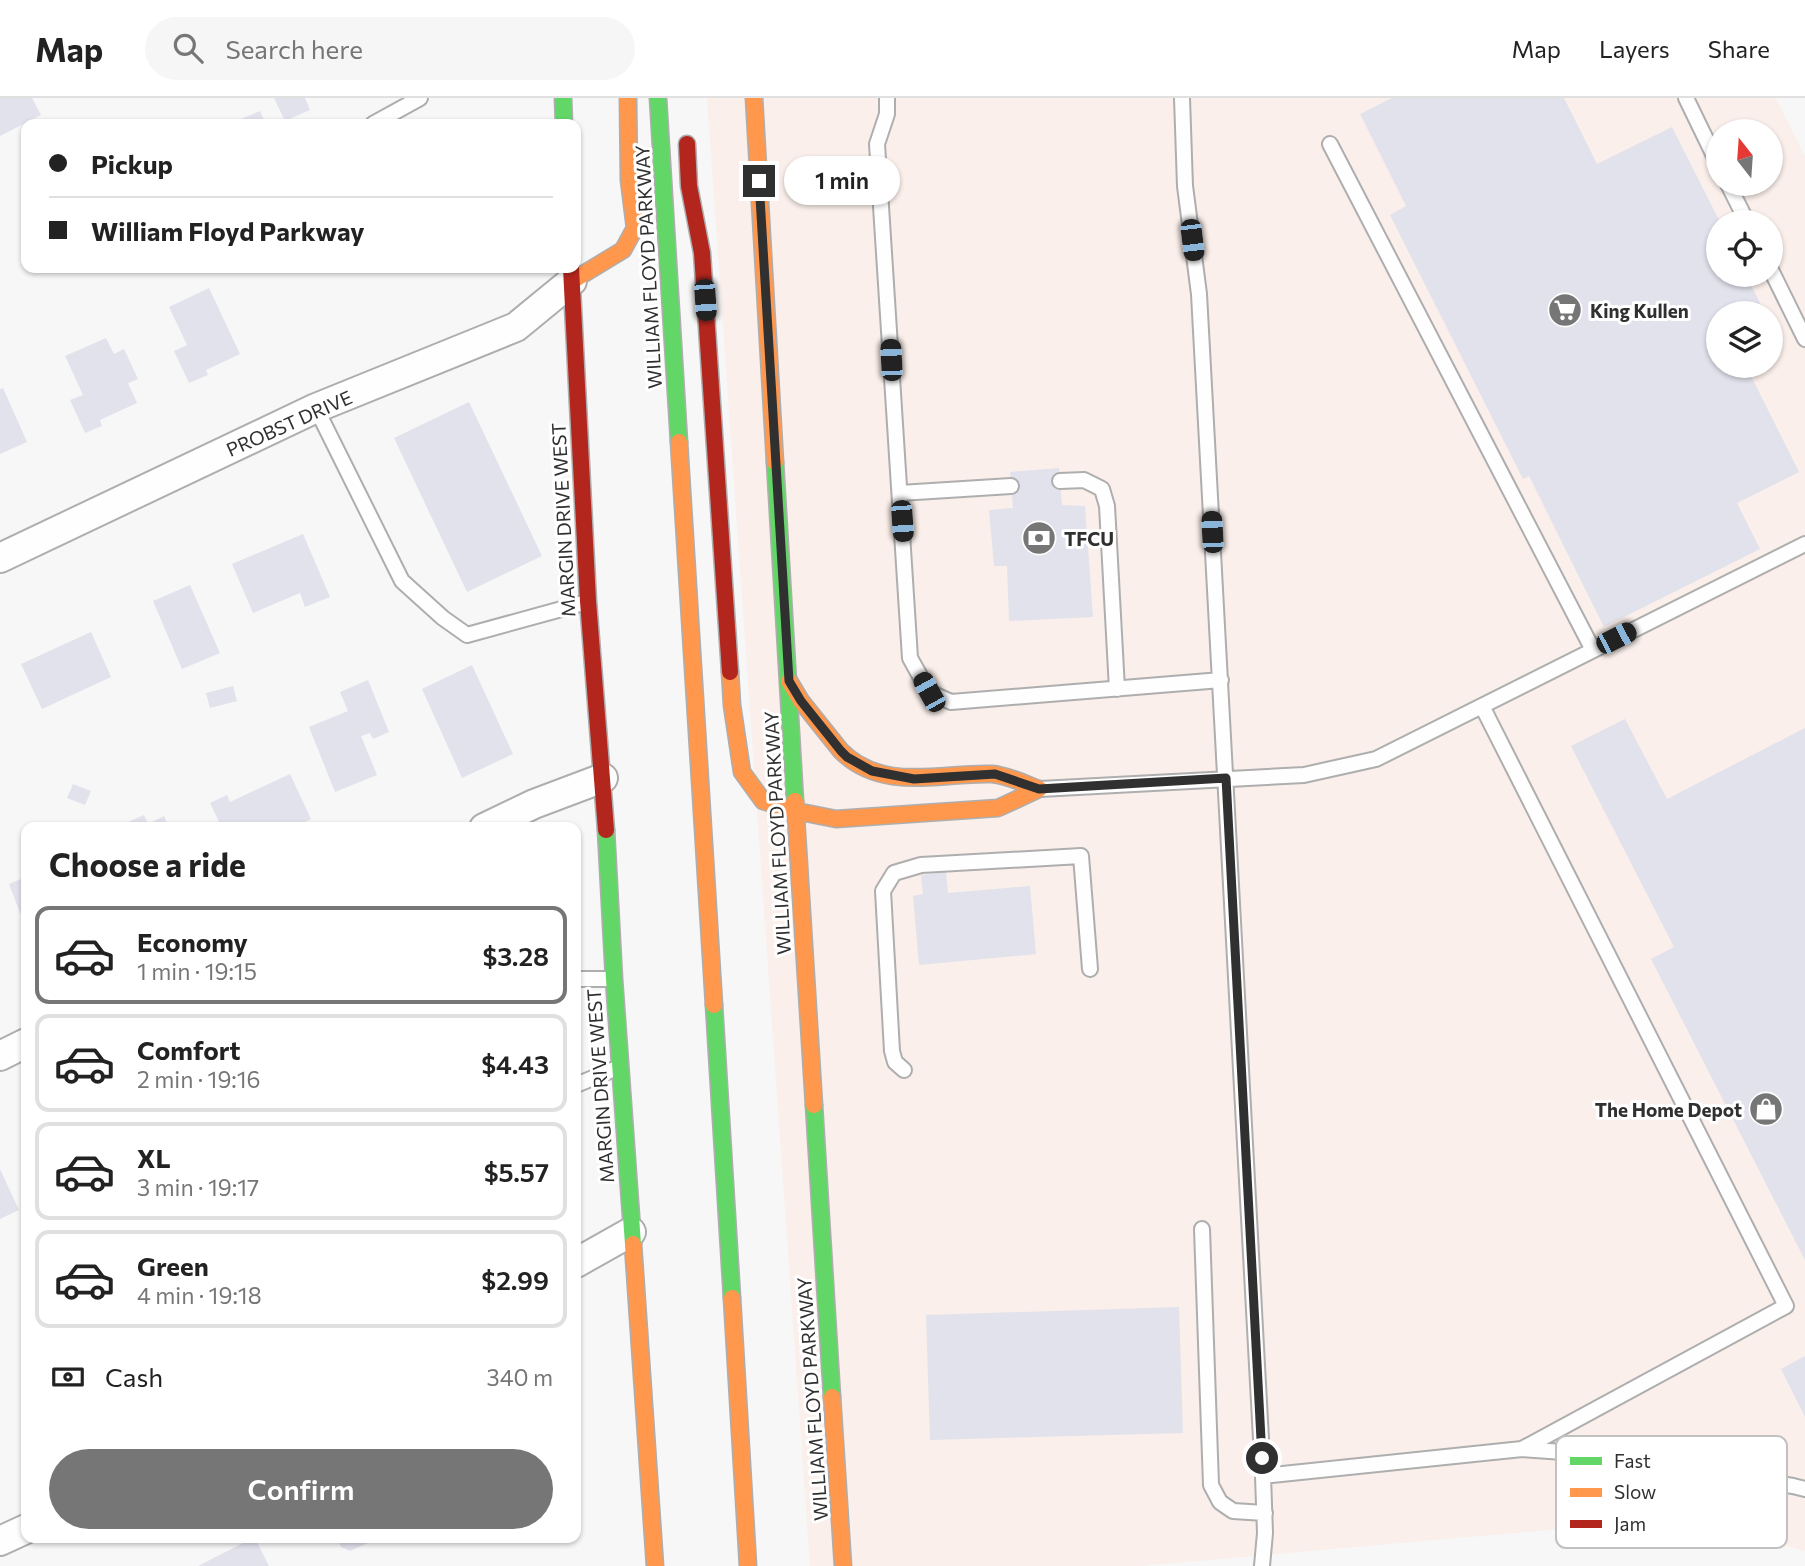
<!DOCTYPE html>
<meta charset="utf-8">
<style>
body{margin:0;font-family:Commissioner,sans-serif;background:#f6f6f6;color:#222;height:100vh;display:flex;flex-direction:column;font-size:26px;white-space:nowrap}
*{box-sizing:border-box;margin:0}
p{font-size:23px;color:#767676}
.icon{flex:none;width:38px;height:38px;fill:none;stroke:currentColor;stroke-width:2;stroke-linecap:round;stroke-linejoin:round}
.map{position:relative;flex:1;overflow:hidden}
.details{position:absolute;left:21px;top:724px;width:560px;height:721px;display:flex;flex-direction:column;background:#fff;border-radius:14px;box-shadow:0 2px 5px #0004}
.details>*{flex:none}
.banner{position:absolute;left:21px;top:21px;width:560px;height:154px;border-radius:14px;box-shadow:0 2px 5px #0004;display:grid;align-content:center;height:154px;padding:0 28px;background:#fff}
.needle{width:46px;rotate:343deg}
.tools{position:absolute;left:1706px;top:21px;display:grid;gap:14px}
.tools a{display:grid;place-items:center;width:77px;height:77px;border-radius:50%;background:#fff;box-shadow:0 2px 5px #0004;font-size:35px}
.end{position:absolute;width:32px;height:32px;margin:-16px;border:9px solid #303030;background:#fff;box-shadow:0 0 0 4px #fff}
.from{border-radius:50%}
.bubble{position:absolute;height:49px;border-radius:24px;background:#fff;box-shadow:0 2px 5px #0004;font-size:23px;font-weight:600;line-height:49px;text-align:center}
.car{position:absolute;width:21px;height:42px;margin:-21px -10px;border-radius:9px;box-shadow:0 0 5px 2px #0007;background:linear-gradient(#222 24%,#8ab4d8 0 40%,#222 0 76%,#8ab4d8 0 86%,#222 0)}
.banner b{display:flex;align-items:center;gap:24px;height:66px;font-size:26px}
.banner b+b{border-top:2px solid #e0e0e0}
.banner i{width:18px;height:18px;background:#222}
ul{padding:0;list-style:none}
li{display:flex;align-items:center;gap:21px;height:98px;margin:0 14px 10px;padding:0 14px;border:4px solid #e0e0e0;border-radius:14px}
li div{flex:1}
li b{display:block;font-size:26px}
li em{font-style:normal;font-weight:600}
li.on{border-color:#767676}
li>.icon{width:63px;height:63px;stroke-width:1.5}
h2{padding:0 28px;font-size:32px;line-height:84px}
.pay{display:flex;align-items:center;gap:18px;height:77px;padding:0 28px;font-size:26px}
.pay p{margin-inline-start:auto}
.action{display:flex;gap:14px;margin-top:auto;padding:14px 28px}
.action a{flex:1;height:80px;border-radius:42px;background:#767676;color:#fff;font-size:28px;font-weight:600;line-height:80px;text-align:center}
header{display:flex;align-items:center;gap:42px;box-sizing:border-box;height:98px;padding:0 35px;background:#fff;border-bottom:2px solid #e0e0e0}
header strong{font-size:33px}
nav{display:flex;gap:38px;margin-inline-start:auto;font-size:24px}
.search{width:490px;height:63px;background:#f6f6f6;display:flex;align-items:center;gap:18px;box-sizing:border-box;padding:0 24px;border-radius:38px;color:#767676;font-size:26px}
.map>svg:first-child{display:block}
.commercial{fill:#faefea;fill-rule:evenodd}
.building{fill:#e1e2ec}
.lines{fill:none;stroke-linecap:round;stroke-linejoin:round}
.lane-casing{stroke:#aeaeae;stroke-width:18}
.street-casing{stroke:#aeaeae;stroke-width:32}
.fast-casing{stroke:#aeaeae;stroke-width:19}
.slow-casing{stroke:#aeaeae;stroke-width:19}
.jam-casing{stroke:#aeaeae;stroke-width:19}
.lane{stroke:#fefefe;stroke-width:14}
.street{stroke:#fefefe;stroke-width:28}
.fast{stroke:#63d668;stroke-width:16}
.slow{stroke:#ff974d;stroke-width:16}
.jam{stroke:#b3261e;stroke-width:16}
.route{stroke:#303030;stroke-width:9}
.labels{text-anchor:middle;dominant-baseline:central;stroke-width:6;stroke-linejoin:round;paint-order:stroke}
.street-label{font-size:19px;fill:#303030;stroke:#fff}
.poi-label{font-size:19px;font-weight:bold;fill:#303030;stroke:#fff;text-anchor:start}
.key{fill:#fff;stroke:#c1c1c1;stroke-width:2}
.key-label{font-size:19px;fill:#303030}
</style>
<header>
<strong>Map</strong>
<div class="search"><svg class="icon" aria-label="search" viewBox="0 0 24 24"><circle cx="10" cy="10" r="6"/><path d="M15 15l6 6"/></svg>Search here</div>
<nav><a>Map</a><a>Layers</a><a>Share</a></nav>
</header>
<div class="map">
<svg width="1805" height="1468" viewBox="0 0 1805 1468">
<rect width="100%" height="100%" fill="#f7f7f7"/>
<path class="commercial" d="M707 0H1776L1805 58V1453L1684 1420 1141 1468H810ZM1718 33H1771V86H1718ZM1718 124H1771V177H1718ZM1718 215H1771V268H1718Z"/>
<path class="building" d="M0 0H32L41 17 0 38Z
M274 0H305L310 12 285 23Z
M1392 0H1564L1597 66 1672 29 1720 124H1718V177H1746L1765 215H1718V268H1746L1799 374 1737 405 1760 451 1604 529 1529 378 1523 381 1390 117 1406 108 1360 16Z
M260 13 266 26H229Z
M209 190 240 256 206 272 208 277 189 285 174 253 187 247 169 209Z
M1771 227 1779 243 1771 247Z
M106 240 114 256 124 251 138 281 128 285 137 305 100 322 102 328 85 335 70 302 83 297 65 258Z
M3 290 27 344 0 356V291Z
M469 304 542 458 467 494 394 340Z
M1059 370 1062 407 1085 408 1093 519 1009 523 1007 468H994L989 412 1013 410 1010 374Z
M303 436 330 499 305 509 300 495 253 515 232 466Z
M190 487 220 555 182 571 153 503Z
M91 534 111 579 42 611 21 566Z
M472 567 513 656 462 680 422 591Z
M368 582 389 634 373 641 370 635 361 638 377 677 335 694 309 629 348 613 340 594Z
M233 588 237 603 210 610 206 595Z
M1625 621 1667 701 1805 630V1162L1651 861 1674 849 1571 648Z
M290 676 311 721 293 730H222L210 705 227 697 230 704Z
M73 686 91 693 85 707 67 700Z
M144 717 148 726 164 718 169 730H126L124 726Z
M946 774 948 795 1030 788 1036 856 919 867 913 798 923 796 921 777Z
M26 779V830L9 786Z
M0 1071 19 1112 0 1121Z
M1179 1209 1183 1335 930 1342 926 1217Z
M1805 1258V1319L1781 1271Z
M253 1440H255L269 1468H198Z
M337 1440H366L368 1445 350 1453 341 1449Z"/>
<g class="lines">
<g class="lane-casing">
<path id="lane" d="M887 0V16L877 46 910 560 929 594 951 604 1221 582
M1182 0 1185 88 1199 196 1263 1378 1265 1435 1262 1468
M1686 0 1718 66
M373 26 420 0
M1330 46 1593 552
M1728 86 1747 124
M1771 172 1805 241
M316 310 402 483 443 520 467 537 587 504
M1060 383 1084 382 1102 391 1107 408 1117 591
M900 395 1011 388
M1482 608 1786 1208 1522 1351
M1040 691 1304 677 1376 661 1805 446
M576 881H613
M904 972 895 964 892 953 883 793 894 775 921 767 1081 758 1090 871
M576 987 617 970
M1202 1131 1211 1387 1220 1404 1233 1413 1265 1415
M1263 1378 1522 1351 1605 1357 1793 1388 1805 1391"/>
</g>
<g class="street-casing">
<path id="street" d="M0 460 316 310 516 229 572 183
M484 730 534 706 603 680
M0 958 26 945
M576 1165 631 1134
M0 1443 26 1431"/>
</g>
<g class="fast-casing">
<path id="fast" d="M563 0 564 26
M658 0 679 344
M775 364 795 703
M606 732 614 881 633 1146
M714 907 732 1200
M814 1007 832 1299"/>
</g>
<g class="slow-casing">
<path id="slow" d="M754 0 775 364
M572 183 623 152 635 130 629 82 628 0
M679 344 714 907
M730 574 732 607 742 674 763 703 796 713 836 721 998 710 1039 691
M789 583 801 603 841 653C883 695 942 674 992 676 1007 677 1025 686 1039 691
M795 703 814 1007
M633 1146 655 1468
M732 1200 748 1468
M832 1299 843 1468"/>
</g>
<g class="jam-casing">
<path id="jam" d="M687 46 689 88 702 155 730 574
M571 170 588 503 606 732"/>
</g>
<use href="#lane" class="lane"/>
<use href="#street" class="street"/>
<use href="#fast" class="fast"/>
<use href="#slow" class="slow"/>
<use href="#jam" class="jam"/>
</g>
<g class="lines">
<path class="route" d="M759 83 789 583 801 603 841 653 847 659 872 673 914 681 995 676 1039 691 1226 680 1262 1360"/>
</g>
<defs>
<g id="supermarket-disc" transform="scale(1.75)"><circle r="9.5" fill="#767676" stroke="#fff"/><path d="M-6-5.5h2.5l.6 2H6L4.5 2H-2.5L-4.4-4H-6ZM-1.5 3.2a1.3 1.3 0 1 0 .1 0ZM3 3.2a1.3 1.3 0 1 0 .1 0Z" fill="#fff"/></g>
<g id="bank-disc" transform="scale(1.75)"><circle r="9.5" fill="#767676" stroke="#fff"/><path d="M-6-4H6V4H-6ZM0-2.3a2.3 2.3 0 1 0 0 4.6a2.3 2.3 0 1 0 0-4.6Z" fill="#fff"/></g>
<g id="shop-disc" transform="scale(1.75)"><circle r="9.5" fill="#767676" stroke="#fff"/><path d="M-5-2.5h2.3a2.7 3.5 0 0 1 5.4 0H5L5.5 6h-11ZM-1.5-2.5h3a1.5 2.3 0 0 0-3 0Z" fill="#fff"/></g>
</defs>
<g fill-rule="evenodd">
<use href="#supermarket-disc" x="1565" y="212"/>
<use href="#bank-disc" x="1039" y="440"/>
<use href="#shop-disc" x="1766" y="1011"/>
</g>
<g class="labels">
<g class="street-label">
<text transform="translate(648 169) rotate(-93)">WILLIAM FLOYD PARKWAY</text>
<text transform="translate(289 325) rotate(-24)">PROBST DRIVE</text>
<text transform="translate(563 422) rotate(-93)">MARGIN DRIVE WEST</text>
<text transform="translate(777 735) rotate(-93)">WILLIAM FLOYD PARKWAY</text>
<text transform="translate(600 988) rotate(-94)">MARGIN DRIVE WEST</text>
<text transform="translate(812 1301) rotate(-94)">WILLIAM FLOYD PARKWAY</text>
</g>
<g class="poi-label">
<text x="1590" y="212">King Kullen</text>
<text x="1064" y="440">TFCU</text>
<text x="1742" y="1011" text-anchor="end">The Home Depot</text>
</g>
</g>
<rect x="1556" y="1338" width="231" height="112" rx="10" class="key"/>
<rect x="1570" y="1359" width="32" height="8" fill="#63d668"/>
<rect x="1570" y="1390" width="32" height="9" fill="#ff974d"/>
<rect x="1570" y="1422" width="32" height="8" fill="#b3261e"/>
<g class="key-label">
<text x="1614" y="1370">Fast</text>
<text x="1614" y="1401">Slow</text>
<text x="1614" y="1433">Jam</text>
</g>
</svg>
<div class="tools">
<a><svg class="needle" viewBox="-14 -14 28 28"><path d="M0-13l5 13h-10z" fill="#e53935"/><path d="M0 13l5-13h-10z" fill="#767676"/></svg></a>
<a><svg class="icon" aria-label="locate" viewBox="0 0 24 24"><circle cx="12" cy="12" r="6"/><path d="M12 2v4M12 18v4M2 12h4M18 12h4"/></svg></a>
<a><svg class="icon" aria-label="layers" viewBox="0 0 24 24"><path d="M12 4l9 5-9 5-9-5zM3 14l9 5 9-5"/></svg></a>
</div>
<i class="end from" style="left:1262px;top:1360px"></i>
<i class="end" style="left:759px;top:83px"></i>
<div class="bubble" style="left:784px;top:58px;width:116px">1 min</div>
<i class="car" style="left:1192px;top:142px;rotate:173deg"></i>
<i class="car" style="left:705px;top:202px;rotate:176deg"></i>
<i class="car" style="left:891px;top:262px;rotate:357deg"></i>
<i class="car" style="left:902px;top:423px;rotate:176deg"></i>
<i class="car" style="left:1212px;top:434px;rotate:357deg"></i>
<i class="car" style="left:1616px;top:540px;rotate:63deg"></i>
<i class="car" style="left:929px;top:594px;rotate:331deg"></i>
<div class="banner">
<b><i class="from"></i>Pickup</b>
<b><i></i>William Floyd Parkway</b>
</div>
<section class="details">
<h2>Choose a ride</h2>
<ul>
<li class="on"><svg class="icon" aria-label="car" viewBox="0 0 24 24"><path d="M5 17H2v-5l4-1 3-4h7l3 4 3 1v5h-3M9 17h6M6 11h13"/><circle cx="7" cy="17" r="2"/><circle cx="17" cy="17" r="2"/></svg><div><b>Economy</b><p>1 min · 19:15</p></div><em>$3.28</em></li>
<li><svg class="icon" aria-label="car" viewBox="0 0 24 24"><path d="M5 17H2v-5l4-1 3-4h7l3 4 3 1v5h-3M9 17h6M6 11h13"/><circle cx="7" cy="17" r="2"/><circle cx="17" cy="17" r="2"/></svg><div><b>Comfort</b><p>2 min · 19:16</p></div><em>$4.43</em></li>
<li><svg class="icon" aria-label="car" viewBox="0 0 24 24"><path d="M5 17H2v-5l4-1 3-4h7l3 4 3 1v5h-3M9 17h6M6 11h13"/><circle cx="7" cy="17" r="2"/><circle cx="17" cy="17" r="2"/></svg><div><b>XL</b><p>3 min · 19:17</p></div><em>$5.57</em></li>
<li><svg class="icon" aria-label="car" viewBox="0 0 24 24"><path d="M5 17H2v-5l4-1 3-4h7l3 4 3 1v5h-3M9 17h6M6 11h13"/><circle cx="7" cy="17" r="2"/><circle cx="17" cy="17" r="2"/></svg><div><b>Green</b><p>4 min · 19:18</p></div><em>$2.99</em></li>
</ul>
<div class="pay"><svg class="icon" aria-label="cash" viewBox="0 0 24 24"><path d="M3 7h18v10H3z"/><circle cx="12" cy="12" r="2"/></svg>Cash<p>340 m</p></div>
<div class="action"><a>Confirm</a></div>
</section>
</div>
